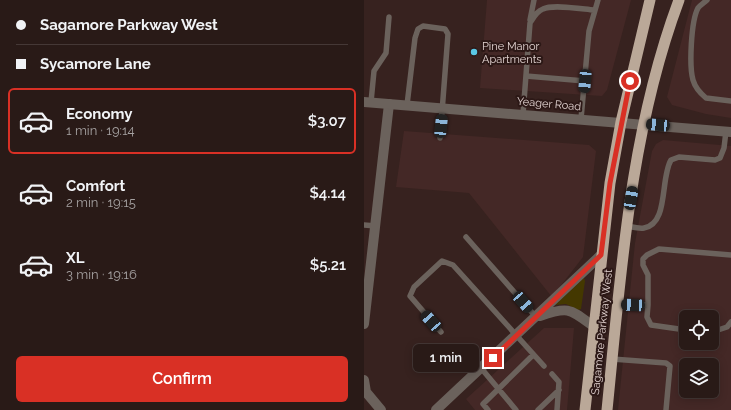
<!DOCTYPE html>
<meta charset="utf-8">
<style>
body{margin:0;font-family:Raleway,sans-serif;background:#312320;color:#f1f3f6;height:100vh;display:flex;flex-direction:column;font-size:15px;white-space:nowrap}
*{box-sizing:border-box;margin:0}
p{font-size:13px;color:#a5a1a1}
.icon{flex:none;width:22px;height:22px;fill:none;stroke:currentColor;stroke-width:2;stroke-linecap:round;stroke-linejoin:round}
.map{position:relative;flex:1;overflow:hidden}
.details{display:flex;flex-direction:column;background:#291a17;width:364px}
.details>*{flex:none}
.top-card{display:grid;align-content:center;height:88px;padding:0 16px;background:#291a17}
.buttons{position:absolute;left:315px;top:310px;display:grid;gap:8px}
.buttons a{display:grid;place-items:center;width:40px;height:40px;border-radius:6px;background:#291a17;box-shadow:0 2px 10px #0003,0 0 0 1px #453836;font-size:20px}
.end{position:absolute;width:18px;height:18px;margin:-9px;border:5px solid #d93025;background:#fff;box-shadow:0 0 0 2px #fff}
.from{border-radius:50%}
.bubble{position:absolute;height:28px;border-radius:6px;background:#291a17;box-shadow:0 2px 10px #0003,0 0 0 1px #453836;font-size:13px;font-weight:600;line-height:28px;text-align:center}
.car{position:absolute;width:12px;height:24px;margin:-12px -6px;border-radius:5px;box-shadow:0 0 3px 1px #0007;background:linear-gradient(#222 24%,#8ab4d8 0 40%,#222 0 76%,#8ab4d8 0 86%,#222 0)}
.top-card b{display:flex;align-items:center;gap:14px;height:38px;font-size:15px}
.top-card b+b{border-top:1px solid #453836}
.top-card i{width:10px;height:10px;background:#f1f3f6}
ul{padding:0;list-style:none}
li{display:flex;align-items:center;gap:12px;height:66px;margin:0 8px 6px;padding:0 8px;border:2px solid transparent;border-radius:6px}
li div{flex:1}
li b{display:block;font-size:15px}
li em{font-style:normal;font-weight:600}
li.selected{border-color:#d93025}
li>.icon{width:36px;height:36px;stroke-width:1.5}
.button{display:flex;gap:8px;margin-top:auto;padding:8px 16px}
.button a{flex:1;height:46px;border-radius:6px;background:#d93025;color:#fff;font-size:16px;font-weight:600;line-height:46px;text-align:center}
main{display:flex;flex:1;min-height:0}
.map>svg:first-child{display:block}
.built{fill:#442826;fill-rule:evenodd}
.grass{fill:#443800}
.lines{fill:none;stroke-linecap:round;stroke-linejoin:round}
.service{stroke:#6b625c;stroke-width:5.5}
.minor{stroke:#6b625c;stroke-width:10}
.tertiary{stroke:#6b625c;stroke-width:10}
.trunk{stroke:#baa898;stroke-width:11}
.route{stroke:#d93025;stroke-width:5}
.poi-dot{fill:#5ac8e5;stroke:#2c1816;stroke-width:1.5}
.labels{text-anchor:middle;dominant-baseline:central;stroke-width:4;stroke-linejoin:round;paint-order:stroke}
.poi-label{font-size:11px;fill:#e3d4d2;stroke:#2c1816;text-anchor:start}
.street-label{font-size:11px;fill:#e3d4d2;stroke:#2c1816}
</style>
<main>
<section class="details">
<div class="top-card">
<b><i class="from"></i>Sagamore Parkway West</b>
<b><i></i>Sycamore Lane</b>
</div>
<ul>
<li class="selected"><svg class="icon" aria-label="car" viewBox="0 0 24 24"><path d="M5 17H2v-5l4-1 3-4h7l3 4 3 1v5h-3M9 17h6M6 11h13"/><circle cx="7" cy="17" r="2"/><circle cx="17" cy="17" r="2"/></svg><div><b>Economy</b><p>1 min · 19:14</p></div><em>$3.07</em></li>
<li><svg class="icon" aria-label="car" viewBox="0 0 24 24"><path d="M5 17H2v-5l4-1 3-4h7l3 4 3 1v5h-3M9 17h6M6 11h13"/><circle cx="7" cy="17" r="2"/><circle cx="17" cy="17" r="2"/></svg><div><b>Comfort</b><p>2 min · 19:15</p></div><em>$4.14</em></li>
<li><svg class="icon" aria-label="car" viewBox="0 0 24 24"><path d="M5 17H2v-5l4-1 3-4h7l3 4 3 1v5h-3M9 17h6M6 11h13"/><circle cx="7" cy="17" r="2"/><circle cx="17" cy="17" r="2"/></svg><div><b>XL</b><p>3 min · 19:16</p></div><em>$5.21</em></li>
</ul>
<div class="button"><a>Confirm</a></div>
</section>
<div class="map">
<svg width="367" height="410" viewBox="0 0 367 410">
<rect width="100%" height="100%" fill="#37221f"/>
<path class="built" d="M123 0H267L243 90 238 96 116 88Z
M328 0H367V118L342 114 308 105 303 97Z
M40 131 225 145 232 151 219 257 188 297 105 193 32 187Z
M299 140 367 146V410H254L271 243 288 151 292 144ZM322 317H348V343H322ZM322 365H348V391H322Z
M180 328H210L203 410H111L102 399Z"/>
<path class="grass" d="M220 278 221 281 217 309 214 310 202 304 191 305Z"/>
<g class="lines">
<path class="service" d="M343 0C340 3 336 5 334 8 327 21 325 66 329 80 331 87 336 93 342 98L367 101
M166 20 170 0
M162 76 221 81
M7 102 10 71 22 53 25 17
M43 105 51 38 54 29 59 26 81 29 84 34 76 138
M159 114 166 23C170 17 173 11 179 9 189 4 218 9 230 10
M217 119 225 31 234 0
M0 225 12 226
M262 226C268 227 275 229 280 228 305 224 296 178 307 160L315 157 351 160 356 158 360 148 362 131
M102 237 172 317
M253 304 284 305 283 317 287 325 322 330
M284 305V275L279 265V259L283 255 295 249 367 255
M77 332 46 296 50 287 78 261 89 265 180 366
M348 332 363 327 367 322
M248 359 302 363 306 366 302 410
M117 368 152 410
M188 374 195 382 193 410
M124 410 119 404 169 355
M174 410 195 390"/>
<path class="minor" d="M176 316C205 306 206 309 229 326
M0 324 25 104
M0 380 2 392 17 410
M72 410 237 255"/>
<path class="tertiary" d="M0 102 367 132"/>
<path class="trunk" d="M221 410 246 183 257 122 286 0
M243 410C257 272 266 131 315 0"/>
</g>
<g class="lines">
<path class="route" d="M129 358 237 255 246 183 266 81"/>
</g>
<circle class="poi-dot" cx="110" cy="52" r="4"/>
<g class="labels">
<g class="poi-label">
<text x="118" y="46">Pine Manor<tspan x="118" dy="13">Apartments</tspan></text>
</g>
<g class="street-label">
<text transform="translate(185 104) rotate(5)">Yeager Road</text>
<text transform="translate(238 332) rotate(-84)">Sagamore Parkway West</text>
</g>
</g>
</svg>
<div class="buttons">
<a><svg class="icon" aria-label="locate" viewBox="0 0 24 24"><circle cx="12" cy="12" r="6"/><path d="M12 2v4M12 18v4M2 12h4M18 12h4"/></svg></a>
<a><svg class="icon" aria-label="layers" viewBox="0 0 24 24"><path d="M12 4l9 5-9 5-9-5zM3 14l9 5 9-5"/></svg></a>
</div>
<i class="end from" style="left:266px;top:81px"></i>
<i class="end" style="left:129px;top:358px"></i>
<div class="bubble" style="left:49px;top:344px;width:66px">1 min</div>
<i class="car" style="left:221px;top:81px;rotate:185deg"></i>
<i class="car" style="left:294px;top:125px;rotate:275deg"></i>
<i class="car" style="left:77px;top:126px;rotate:6deg"></i>
<i class="car" style="left:267px;top:198px;rotate:10deg"></i>
<i class="car" style="left:159px;top:302px;rotate:139deg"></i>
<i class="car" style="left:269px;top:305px;rotate:273deg"></i>
<i class="car" style="left:67px;top:321px;rotate:318deg"></i>
</div>
</main>
